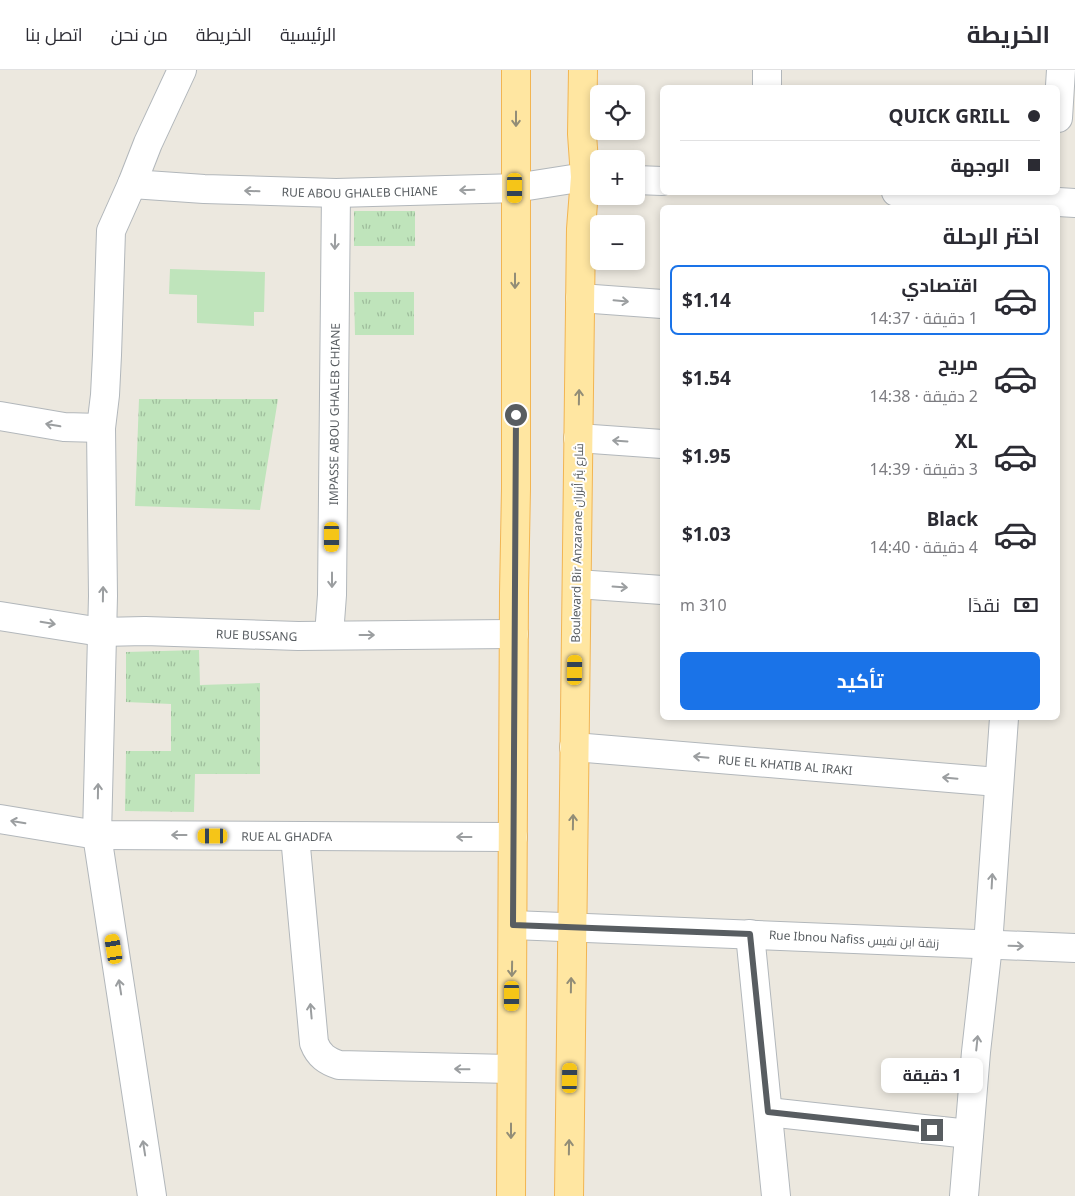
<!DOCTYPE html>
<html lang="ar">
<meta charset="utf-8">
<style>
body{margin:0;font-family:"Noto Sans",Cairo,sans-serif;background:#f2f2f3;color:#2b2b33;direction:rtl;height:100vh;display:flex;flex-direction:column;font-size:19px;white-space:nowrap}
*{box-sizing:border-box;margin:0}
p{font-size:16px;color:#7c7c81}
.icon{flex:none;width:28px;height:28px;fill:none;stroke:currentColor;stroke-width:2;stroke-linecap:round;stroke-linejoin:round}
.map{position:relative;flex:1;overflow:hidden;direction:ltr}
.panel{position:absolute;left:660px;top:135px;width:400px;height:515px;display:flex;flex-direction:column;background:#fff;border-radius:8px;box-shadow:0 2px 8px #0003;direction:rtl}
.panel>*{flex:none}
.top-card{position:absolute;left:660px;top:15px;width:400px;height:110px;border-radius:8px;box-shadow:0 2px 8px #0003;direction:rtl;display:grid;align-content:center;height:110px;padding:0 20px;background:#fff}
.fabs{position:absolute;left:590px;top:15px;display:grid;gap:10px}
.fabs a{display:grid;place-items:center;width:55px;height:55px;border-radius:8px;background:#fff;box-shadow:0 2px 8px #0003;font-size:25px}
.end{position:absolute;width:22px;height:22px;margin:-11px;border:6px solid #585d61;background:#fff;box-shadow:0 0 0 2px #fff}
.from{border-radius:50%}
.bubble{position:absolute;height:35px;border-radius:8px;background:#fff;box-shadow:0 2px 8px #0003;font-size:16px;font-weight:700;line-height:35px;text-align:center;direction:rtl}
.car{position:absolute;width:15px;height:30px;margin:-15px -8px;border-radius:6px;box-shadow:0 0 4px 1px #0007;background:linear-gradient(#f5c518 24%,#345 0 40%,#f5c518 0 76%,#345 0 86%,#f5c518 0)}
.top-card b{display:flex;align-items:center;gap:18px;height:48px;font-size:19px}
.top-card b+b{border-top:1px solid #e1e1e2}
.top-card i{width:12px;height:12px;background:#2b2b33}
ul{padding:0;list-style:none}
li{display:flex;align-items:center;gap:15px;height:70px;margin:0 10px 8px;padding:0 10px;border:2px solid transparent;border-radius:8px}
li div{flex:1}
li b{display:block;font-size:19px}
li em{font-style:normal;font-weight:700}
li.on{border-color:#1a73e8}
li>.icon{width:45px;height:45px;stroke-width:1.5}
h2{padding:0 20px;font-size:22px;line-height:60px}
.pay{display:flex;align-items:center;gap:12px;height:55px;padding:0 20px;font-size:19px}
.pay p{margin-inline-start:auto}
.action{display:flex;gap:10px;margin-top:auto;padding:10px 20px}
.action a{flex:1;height:58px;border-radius:8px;background:#1a73e8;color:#fff;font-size:20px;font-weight:700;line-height:58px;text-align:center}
header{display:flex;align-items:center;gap:30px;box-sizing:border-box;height:70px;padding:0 25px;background:#fff;border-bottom:1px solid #e1e1e2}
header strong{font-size:24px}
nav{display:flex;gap:28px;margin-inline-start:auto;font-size:18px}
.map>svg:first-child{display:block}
.grass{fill:url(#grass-tufts)}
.green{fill:#bfe4bb}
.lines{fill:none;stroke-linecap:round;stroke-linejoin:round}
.minor-casing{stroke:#b2b7bb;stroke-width:30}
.major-casing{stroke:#f2b552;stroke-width:30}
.minor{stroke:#fff;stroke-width:28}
.major{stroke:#ffe6a1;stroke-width:28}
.oneway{stroke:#928d77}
.oneway2{stroke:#9b9ea0}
.route{stroke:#585d61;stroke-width:6}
.labels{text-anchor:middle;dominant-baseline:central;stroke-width:4;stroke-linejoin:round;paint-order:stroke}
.street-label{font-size:12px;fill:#585d61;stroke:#fff}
</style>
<header>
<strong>الخريطة</strong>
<nav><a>الرئيسية</a><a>الخريطة</a><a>من نحن</a><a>اتصل بنا</a></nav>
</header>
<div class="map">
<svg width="1075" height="1126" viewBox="0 0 1075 1126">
<defs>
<pattern id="grass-tufts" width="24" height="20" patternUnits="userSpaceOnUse" patternTransform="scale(1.25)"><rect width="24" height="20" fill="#bfe4bb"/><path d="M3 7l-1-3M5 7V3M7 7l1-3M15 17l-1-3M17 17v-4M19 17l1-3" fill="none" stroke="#9ebc9b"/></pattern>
</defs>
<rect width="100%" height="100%" fill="#ece8df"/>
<path class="grass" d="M354 141H415V176H354Z
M354 222H414V265H355Z
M139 329H278L260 440 135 436Z
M199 580 200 615 260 613V704H195L194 742 125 741 126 681H171V634L126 632V582Z"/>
<path class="green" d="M170 199 265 202 264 242H254V256L197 253V225L169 224Z"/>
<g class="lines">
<g class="minor-casing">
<g id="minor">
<path d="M767 18V0"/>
<path d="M1058 48 1061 0"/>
<path d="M636 110 662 111"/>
<path id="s1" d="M132 114 204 119 336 123 515 118 585 107 599 108"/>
<path d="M896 122 1075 133"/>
<path d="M580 228 662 234"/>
<path d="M0 346 64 357 101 358"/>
<path d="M578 368 662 374"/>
<path d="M577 514 662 520"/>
<path id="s2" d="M0 546 101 562 145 561 298 566 514 564"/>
<path id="s3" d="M329 565 332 525 336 123"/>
<path id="s4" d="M574 677 998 712"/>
<path id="s5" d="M0 749 97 765 513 767"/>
<path d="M295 766 314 973C319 986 327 991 339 995L511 999"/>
<path d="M513 855 1075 878"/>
<path d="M750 864 776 1126"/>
<path d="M768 1042 969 1064"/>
<path d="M152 1126 97 765 103 526 101 358 105 325 107 285 111 161 132 114 148 73 182 0"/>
<path d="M964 1126 976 982 988 875 1004 648"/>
</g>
</g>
<g class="major-casing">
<path id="major" d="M511 1126 514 523 516 419V0
M569 1126 581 159 585 107 582 64 583 0"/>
</g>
<use href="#minor" class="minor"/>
<use href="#major" class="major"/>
</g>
<defs><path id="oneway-shaft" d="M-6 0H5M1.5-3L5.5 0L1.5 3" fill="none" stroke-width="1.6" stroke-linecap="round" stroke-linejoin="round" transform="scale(1.25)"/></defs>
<g class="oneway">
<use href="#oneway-shaft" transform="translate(516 49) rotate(90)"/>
<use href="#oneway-shaft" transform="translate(515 211) rotate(90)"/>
<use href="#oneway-shaft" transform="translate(579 327) rotate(-89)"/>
<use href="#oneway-shaft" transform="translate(573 752) rotate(-89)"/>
<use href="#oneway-shaft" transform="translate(512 899) rotate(91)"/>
<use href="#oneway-shaft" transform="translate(571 915) rotate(-89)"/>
<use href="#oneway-shaft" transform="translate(511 1061) rotate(90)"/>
<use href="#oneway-shaft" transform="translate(569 1077) rotate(-89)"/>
</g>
<g class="oneway2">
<use href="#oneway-shaft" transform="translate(467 120) rotate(178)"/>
<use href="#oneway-shaft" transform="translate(252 121) rotate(-178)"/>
<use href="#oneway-shaft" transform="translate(335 172) rotate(91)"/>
<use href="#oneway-shaft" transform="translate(621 231) rotate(5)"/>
<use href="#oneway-shaft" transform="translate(53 355) rotate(-170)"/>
<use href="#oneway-shaft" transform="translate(620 371) rotate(-176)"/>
<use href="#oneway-shaft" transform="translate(332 510) rotate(90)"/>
<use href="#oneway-shaft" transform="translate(620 517) rotate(4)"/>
<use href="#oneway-shaft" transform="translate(103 524) rotate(-89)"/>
<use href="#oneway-shaft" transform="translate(48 553) rotate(9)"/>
<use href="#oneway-shaft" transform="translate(367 565)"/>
<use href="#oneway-shaft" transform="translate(701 687) rotate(-175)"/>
<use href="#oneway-shaft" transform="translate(950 708) rotate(-175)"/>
<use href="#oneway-shaft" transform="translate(98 721) rotate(-89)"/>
<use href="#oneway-shaft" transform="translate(18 752) rotate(-171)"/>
<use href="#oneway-shaft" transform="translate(179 765) rotate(-180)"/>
<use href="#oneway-shaft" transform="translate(464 767) rotate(-180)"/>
<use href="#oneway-shaft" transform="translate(992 811) rotate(-87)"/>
<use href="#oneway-shaft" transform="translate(1016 876) rotate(2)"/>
<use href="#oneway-shaft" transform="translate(120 917) rotate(-99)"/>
<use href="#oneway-shaft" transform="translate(311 941) rotate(-95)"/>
<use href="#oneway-shaft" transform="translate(977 973) rotate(-84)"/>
<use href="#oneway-shaft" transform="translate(462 999) rotate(-179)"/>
<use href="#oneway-shaft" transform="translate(144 1078) rotate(-99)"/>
</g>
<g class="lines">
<path class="route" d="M516 345 513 855 750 864 768 1042 932 1060"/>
</g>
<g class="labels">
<g class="street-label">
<text stroke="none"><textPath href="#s1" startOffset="228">RUE ABOU GHALEB CHIANE</textPath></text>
<text stroke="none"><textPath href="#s3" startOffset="221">IMPASSE ABOU GHALEB CHIANE</textPath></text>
<text transform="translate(577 473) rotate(-89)">Boulevard Bir Anzarane شارع بئر أنزران</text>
<text stroke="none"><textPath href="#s2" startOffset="258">RUE BUSSANG</textPath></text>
<text stroke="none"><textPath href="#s4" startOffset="212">RUE EL KHATIB AL IRAKI</textPath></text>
<text stroke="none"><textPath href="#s5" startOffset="288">RUE AL GHADFA</textPath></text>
<text transform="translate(854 869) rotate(3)">Rue Ibnou Nafiss زنقة ابن نفيس</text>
</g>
</g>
</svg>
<div class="fabs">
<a><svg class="icon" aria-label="locate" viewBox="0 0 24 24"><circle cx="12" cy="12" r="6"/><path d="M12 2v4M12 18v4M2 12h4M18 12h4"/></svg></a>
<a>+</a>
<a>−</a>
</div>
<i class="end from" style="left:516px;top:345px"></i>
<i class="end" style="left:932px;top:1060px"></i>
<div class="bubble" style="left:881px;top:988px;width:102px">1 دقيقة</div>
<i class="car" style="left:515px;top:118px;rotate:180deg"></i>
<i class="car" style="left:332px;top:467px;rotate:180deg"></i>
<i class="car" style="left:575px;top:600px;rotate:1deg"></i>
<i class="car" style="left:213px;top:766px;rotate:270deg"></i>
<i class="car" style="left:114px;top:879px;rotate:351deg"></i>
<i class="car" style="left:512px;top:926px;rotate:180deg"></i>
<i class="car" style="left:570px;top:1008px;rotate:1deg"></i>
<div class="top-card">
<b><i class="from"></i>QUICK GRILL</b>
<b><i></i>الوجهة</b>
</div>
<section class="panel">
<h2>اختر الرحلة</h2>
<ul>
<li class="on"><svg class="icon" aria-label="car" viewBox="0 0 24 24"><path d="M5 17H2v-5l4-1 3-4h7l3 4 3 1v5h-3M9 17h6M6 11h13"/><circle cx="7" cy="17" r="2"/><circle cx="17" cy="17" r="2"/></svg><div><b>اقتصادي</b><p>1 دقيقة · 14:37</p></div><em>$1.14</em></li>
<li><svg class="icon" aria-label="car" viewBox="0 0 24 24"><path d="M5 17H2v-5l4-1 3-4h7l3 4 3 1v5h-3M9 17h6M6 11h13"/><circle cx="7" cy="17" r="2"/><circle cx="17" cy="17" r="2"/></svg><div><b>مريح</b><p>2 دقيقة · 14:38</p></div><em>$1.54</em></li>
<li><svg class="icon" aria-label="car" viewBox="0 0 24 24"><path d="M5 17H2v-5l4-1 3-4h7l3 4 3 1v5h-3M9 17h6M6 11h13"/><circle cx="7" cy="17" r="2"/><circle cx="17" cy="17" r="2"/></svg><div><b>XL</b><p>3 دقيقة · 14:39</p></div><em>$1.95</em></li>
<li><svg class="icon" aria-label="car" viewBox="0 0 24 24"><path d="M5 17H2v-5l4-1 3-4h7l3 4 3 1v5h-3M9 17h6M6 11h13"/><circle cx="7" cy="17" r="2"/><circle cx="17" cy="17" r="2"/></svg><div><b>Black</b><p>4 دقيقة · 14:40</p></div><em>$1.03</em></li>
</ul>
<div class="pay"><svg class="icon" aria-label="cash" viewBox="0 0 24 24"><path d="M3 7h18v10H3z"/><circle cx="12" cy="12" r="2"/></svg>نقدًا<p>310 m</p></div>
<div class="action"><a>تأكيد</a></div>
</section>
</div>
